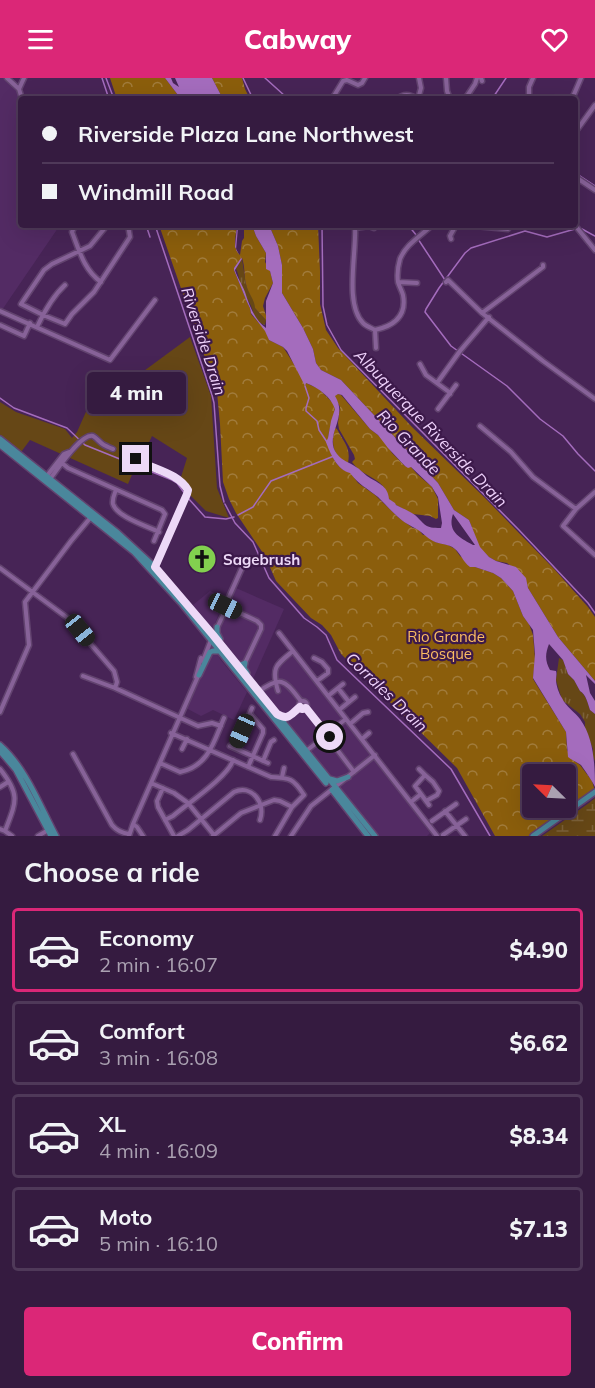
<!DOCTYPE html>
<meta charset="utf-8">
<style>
body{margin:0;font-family:Mulish,sans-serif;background:#40284b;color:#f1f3f6;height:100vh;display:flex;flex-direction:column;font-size:22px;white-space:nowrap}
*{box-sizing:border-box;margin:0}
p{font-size:20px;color:#aaa1b1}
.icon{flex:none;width:33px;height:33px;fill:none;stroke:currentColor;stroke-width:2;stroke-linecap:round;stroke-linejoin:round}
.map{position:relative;height:758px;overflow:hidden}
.side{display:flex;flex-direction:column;background:#351b40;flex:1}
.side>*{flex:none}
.guide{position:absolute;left:18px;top:18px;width:560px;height:132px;border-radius:6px;box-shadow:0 6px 24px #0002,0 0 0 2px #4f3959;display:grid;align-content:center;height:132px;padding:0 24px;background:#351b40}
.needle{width:39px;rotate:294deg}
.controls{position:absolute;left:522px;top:686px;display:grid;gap:12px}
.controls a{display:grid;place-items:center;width:54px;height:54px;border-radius:6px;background:#351b40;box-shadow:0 6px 24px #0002,0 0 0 2px #4f3959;font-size:30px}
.end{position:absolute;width:27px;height:27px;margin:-14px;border:8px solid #edd9f7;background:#111;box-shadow:0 0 0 3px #111}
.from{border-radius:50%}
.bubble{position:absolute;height:42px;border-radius:6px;background:#351b40;box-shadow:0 6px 24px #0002,0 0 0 2px #4f3959;font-size:20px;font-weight:800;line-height:42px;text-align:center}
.car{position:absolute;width:18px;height:36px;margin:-18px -9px;border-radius:8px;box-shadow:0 0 4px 2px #0007;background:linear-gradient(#222 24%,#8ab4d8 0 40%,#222 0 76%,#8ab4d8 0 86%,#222 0)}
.guide b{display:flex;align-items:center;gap:21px;height:57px;font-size:22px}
.guide b+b{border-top:2px solid #4f3959}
.guide i{width:15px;height:15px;background:#f1f3f6}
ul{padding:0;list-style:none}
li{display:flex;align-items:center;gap:18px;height:84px;margin:0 12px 9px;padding:0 12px;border:3px solid #4f3959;border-radius:6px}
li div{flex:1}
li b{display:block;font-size:22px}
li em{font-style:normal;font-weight:800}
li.current{border-color:#db2777}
li>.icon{width:54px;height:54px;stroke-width:1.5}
h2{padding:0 24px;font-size:27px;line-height:72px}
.action{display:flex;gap:12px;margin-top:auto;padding:12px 24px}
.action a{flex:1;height:69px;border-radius:6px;background:#db2777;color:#fff;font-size:24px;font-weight:800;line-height:69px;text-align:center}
header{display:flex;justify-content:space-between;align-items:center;height:78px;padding:0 24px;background:#db2777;color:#fff;font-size:27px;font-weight:800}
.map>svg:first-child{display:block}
.built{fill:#532b64}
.grass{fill:url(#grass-tufts)}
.forest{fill:url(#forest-crowns);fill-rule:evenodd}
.wetland{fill:url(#wetland-marsh)}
.green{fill:#664716}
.water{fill:#a46cbd;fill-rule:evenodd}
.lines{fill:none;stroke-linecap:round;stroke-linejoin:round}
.stream{stroke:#a46cbd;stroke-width:1.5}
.minor-casing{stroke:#62436f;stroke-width:7}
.major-casing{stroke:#62436f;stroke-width:8}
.minor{stroke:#876298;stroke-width:4}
.major{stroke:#4a879c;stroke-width:5}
.route{stroke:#edd9f7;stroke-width:8}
.labels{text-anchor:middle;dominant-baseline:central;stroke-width:4.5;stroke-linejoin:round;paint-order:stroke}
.poi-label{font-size:15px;font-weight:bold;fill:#edd9f7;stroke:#3c194a;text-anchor:start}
.park-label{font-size:15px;fill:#fbbd62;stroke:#3c194a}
.water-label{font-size:16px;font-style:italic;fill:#eed1fb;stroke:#3c194a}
</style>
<header><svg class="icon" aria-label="menu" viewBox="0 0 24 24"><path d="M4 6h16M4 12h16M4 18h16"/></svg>Cabway<svg class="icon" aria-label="heart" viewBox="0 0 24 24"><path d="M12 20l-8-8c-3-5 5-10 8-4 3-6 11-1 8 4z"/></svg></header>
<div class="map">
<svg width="595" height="758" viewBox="0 0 595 758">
<defs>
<pattern id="grass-tufts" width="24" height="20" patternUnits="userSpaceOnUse" patternTransform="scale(1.5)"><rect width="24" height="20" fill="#664716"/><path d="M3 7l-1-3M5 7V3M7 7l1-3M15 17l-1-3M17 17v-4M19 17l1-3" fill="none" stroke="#7c6139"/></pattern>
<pattern id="forest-crowns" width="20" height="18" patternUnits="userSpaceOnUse" patternTransform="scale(1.5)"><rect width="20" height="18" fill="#8b5e0c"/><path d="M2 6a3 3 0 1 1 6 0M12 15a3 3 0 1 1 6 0" fill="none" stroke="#a17c3c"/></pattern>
<pattern id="wetland-marsh" width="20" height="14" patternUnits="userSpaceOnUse" patternTransform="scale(1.5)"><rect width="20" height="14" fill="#664716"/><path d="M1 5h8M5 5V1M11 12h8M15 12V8" fill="none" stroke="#7c6139"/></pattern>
</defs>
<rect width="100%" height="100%" fill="#472456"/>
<path class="built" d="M0 0H3L16 11 21 25 20 33 21 36V147H60L2 232 0 231Z
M236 510 284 531 253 601 236 581 220 558 218 549Z
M210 513 226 520 213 550 211 551 193 527Z
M217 575 220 581 247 614 234 642 213 632 201 638 186 630 210 576Z
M293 576 372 676 341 701 338 702 328 698 326 693 262 614 270 606 277 605V588Z
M375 680 430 755 427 758H377L338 710Z"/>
<path class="grass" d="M242 181 246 207 256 226 255 230 266 242 265 247C253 243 255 237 251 228 248 221 242 214 240 205 239 200 239 197 236 191Z
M559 580 563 582 568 596 574 602 580 613C586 617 588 626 590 632L595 636V683L593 679V671L585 650V644L580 636 562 622 556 602Z"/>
<path class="forest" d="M110 0H165L181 21H117Z
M212 0H242L245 11 250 21H223Z
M159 147H237C236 157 232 170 240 177L242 163 244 160V147H252L256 158 266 175 265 184 270 193 273 205 265 220 263 228 267 241 266 242 255 230C255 222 248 215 246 206 244 197 245 188 242 180L234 190V192L247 224 250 230 251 236 266 253 269 262 283 269 306 305 319 311 333 325 335 331C330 353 323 361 335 383 339 389 343 393 350 394L358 405 375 417 399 440 413 450 418 451 423 457H427L435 464 448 467 455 471 460 478 475 489 493 495 501 500 513 513 523 538 529 546 533 557 535 581 533 601 566 654 567 672 573 682 580 687 592 703 595 713 531 758H495L457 690 341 576 331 557 322 547 311 540 276 503 265 478 236 435 229 421 223 404 220 346 217 314ZM532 696H566V729H532Z
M269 147H318L320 193V226L326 252 338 270 412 349 485 420 555 492 588 529 595 539V603L558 559 528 510 525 500 507 485 496 483 489 479 479 469 469 442 454 432 438 405 341 302 321 292 316 285 313 271 303 250 282 215V187L278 168Z
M338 316 341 317 370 351 383 361 392 375 405 388 411 389 417 396 432 409 438 421V440L436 441 430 438 413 436 396 427C394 425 391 423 389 421 386 417 386 411 383 408 374 398 360 396 352 384L355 381 354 377 339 351 338 345 340 329 334 317Z
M335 350 337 351C344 365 351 369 348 385 332 378 331 365 335 350Z"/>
<path class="wetland" d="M595 720V758H542L589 725Z"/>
<path class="green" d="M190 259 211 318 217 410 229 440 206 433 190 417V410L181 399 187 380 152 358 139 386 137 385 128 406 30 362 21 374 0 357V324L16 334 65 351 72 360 77 354 89 327 97 332 114 315Z"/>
<path class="water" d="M165 0H171L173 5 179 9 175 0H212L223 21H195L192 18 190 19 191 21H181Z
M237 147H238V150L236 172 242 181 235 192C237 199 242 206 245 214 249 227 254 241 266 250V223L273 205 270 193 266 191V175L256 158 252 147H269L278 168 282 187V215L303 250 313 271 316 285 321 292 341 302 438 405 454 432 469 442 480 469 489 479 496 483 516 489 526 500 528 510 558 559 595 603V606L586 597 590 615 595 623V636L590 632C588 626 586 616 580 613L574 602 568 596 563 582 549 566C545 576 545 583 550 592L556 593C557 596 556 599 556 602 556 607 559 616 562 620 566 629 575 634 580 641 594 660 595 688 595 709 593 704 584 691 581 687 577 684 571 682 568 679L566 654 533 600 535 576 533 552 523 538 513 513 501 500 493 495 475 489H470C463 484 461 476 455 471 448 465 440 467 433 463 427 460 423 455 418 452 412 448 404 445 398 439 391 433 385 426 378 419 367 410 359 407 350 395 337 392 330 375 326 364L328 360 331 343 335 331C331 319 319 310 306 305L305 308 287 273 283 269 269 262 265 253 251 235 250 230 247 224 234 192V190L241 180 235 169ZM338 316 342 317 370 351 378 357 388 370 405 388 408 390 411 389 432 409 438 419 442 445 441 450C424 450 426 447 415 437 409 433 402 430 396 427L395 425 389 421C388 407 377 405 367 398 363 395 360 391 356 389 349 384 342 383 337 376 323 358 349 340 335 318ZM453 436 475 467H473C460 460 447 454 453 436Z"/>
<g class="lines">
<path class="stream" d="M102 0 109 21
M106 0 114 21
M243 0 253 21
M265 0 285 18
M288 20 289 21
M498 21 494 18 506 0
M574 94 595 108
M146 147 150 159
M155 147 212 317 214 325 220 408 224 424
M322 147 323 228 327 247 341 272 519 452 588 525 595 535
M408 147 417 158
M575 151 547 159 525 153 471 170 465 175 439 210 426 231 425 234 451 268 507 308 540 341 563 358 578 376 595 393
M582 151 595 158
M418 161 445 202
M305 308 309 320 306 330V333L317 343 319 352 327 364
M0 320 14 330 67 350 85 367 172 402 177 405 185 416
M188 420 205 439 226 441 234 439
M225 426 235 445 253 464 269 500 304 540 317 549 326 557 337 582 451 691 490 758
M238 437 253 429 271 403 334 378"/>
<g class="minor-casing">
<path id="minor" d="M7 0 19 11 22 21
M446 0 447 13 450 21
M481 0 482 3
M19 11 24 0
M332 21 343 3 347 2 358 7 362 5 365 0
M397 21C403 16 410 16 417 21
M418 21 421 10 419 0
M465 21 475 6 477 0
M529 21V9L533 0
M572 21 581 0
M574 56 595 27
M574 98 595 112
M574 146 595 172
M75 147 72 154C79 172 84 192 101 204
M355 147C357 173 344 226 363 245 366 248 371 250 375 252
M464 147 508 151 511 147
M355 150 369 148 374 150
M104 151 90 168 52 186 44 192 21 226 43 237 65 246 72 236 94 214 130 159 128 147
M451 161 450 158 456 147
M398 204 417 205
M446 204 448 202 482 235 543 283 595 321
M0 233 110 282 155 222
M482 235 543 189V187
M0 247 24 258 30 245
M37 249C44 234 53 218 65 207
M375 252C394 248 407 238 403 217 402 213 399 208 398 204 397 197 398 188 400 181 406 166 421 158 432 147
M375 252 376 270
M420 286 426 297 449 314 450 316
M437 305 460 273 489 239
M438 331 456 307
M480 348 511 374 533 399 576 431
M136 381C153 392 178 394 188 413L187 416 155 489
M62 385 68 390 162 432 165 436 154 463
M46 399 64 376 69 374
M50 401C57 392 81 355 93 358 97 360 100 365 104 367 106 368 110 370 113 371
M116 412C114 417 112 421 113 426 117 439 147 448 159 454
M595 414 576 431 563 448 595 477
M0 490 69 541 114 593 117 604 115 610
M225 528 257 543 261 547V551L245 585
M224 530 246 481
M217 550 225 533V528
M279 555 437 758
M314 580 322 584 328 591V595L317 603
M203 583 211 562
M83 598 115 610 198 648 212 645 221 648
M196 599 201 580
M338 610 349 624
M278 613C271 589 276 587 293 573
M258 614C282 596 285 603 301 623
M328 618 343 606
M299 627a4 4 0 1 1 8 0a4 4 0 1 1-8 0Z
M306 630 325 654
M339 632 355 619
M0 634 29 567 25 524 71 463 91 439
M283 644 300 629
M350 646 363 635 368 634
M329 654 346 641
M171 655 271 699C290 700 293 700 304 717L292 729 275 758
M329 661 330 659 329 655 325 654 323 656V660L326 661H329L354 694
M362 661 369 655
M230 668 268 685
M235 670 252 630
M182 671 187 661
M306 673 323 660
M73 676 112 747C117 753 122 755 129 756
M263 683 271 664 274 662
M160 685 180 694C209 688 214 663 224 640
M248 689 263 655V651L250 636
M0 691C21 717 16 724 5 753
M419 691 425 697
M282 699 284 690
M151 705 174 715 188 725 214 757
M0 709 8 704
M163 710 157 723 158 729 174 758
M426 723 437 717 439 713 433 704 425 697 415 708 429 727
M411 724 421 716
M445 733 465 758
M165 742 173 738C187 726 229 698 233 682
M432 743 456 726
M133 746 137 749 143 758
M0 751 5 753 12 758
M443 757 466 741
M38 758 50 751
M129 758 133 746 199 596
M178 758 188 752 234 714C252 706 266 725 260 742
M213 758 241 735 274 722 280 723 292 729
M291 758 311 728 375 677"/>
</g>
<g class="major-casing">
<path id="major" d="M0 361 118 455 155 489 213 557 375 758
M0 367 134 474 181 525 326 705
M217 549V555L220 561
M236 586 241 587 245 585 244 590 247 595
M199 597 210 574 213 573H218
M0 667C26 690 40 728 56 758
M0 673 16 692 51 758
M330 701 337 703 348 699
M332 712 368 758
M533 758 595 714"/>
</g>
<use href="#minor" class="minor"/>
<use href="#major" class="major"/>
</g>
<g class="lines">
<path class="route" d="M136 381C153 392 177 394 188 412L187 416 155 489 213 557 277 636C289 643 291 636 300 629L302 631 306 630 325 654 329 655 330 659"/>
</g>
<defs>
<g id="church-disc" transform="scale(1.5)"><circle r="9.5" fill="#82d04f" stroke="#3c194a"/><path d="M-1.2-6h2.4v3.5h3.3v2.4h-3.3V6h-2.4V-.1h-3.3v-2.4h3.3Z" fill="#111"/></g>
</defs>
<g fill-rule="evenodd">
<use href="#church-disc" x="202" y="481"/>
</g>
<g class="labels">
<g class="poi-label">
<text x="223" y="481">Sagebrush</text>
</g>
<g class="park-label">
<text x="446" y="558">Rio Grande<tspan x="446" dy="17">Bosque</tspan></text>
</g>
<g class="water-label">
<text transform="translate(204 263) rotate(72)">Riverside Drain</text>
<text transform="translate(431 350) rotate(46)">Albuquerque Riverside Drain</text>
<text transform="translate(409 364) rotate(46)">Rio Grande</text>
<text transform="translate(387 614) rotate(44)">Corrales Drain</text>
</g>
</g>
</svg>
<div class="controls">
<a><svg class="needle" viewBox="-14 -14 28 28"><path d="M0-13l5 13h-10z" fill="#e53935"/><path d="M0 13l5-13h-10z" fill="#aaa1b1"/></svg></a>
</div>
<i class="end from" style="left:330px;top:659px"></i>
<i class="end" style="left:136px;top:381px"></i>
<div class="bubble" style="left:87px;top:294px;width:99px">4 min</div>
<i class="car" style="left:225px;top:528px;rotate:115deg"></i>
<i class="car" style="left:80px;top:552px;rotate:141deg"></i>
<i class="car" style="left:242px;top:653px;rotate:204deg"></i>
<div class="guide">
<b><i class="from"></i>Riverside Plaza Lane Northwest</b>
<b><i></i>Windmill Road</b>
</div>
</div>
<section class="side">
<h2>Choose a ride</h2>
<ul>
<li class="current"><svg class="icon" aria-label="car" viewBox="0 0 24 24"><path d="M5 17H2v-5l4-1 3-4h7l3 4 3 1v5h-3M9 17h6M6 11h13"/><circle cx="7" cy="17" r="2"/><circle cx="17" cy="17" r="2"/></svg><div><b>Economy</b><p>2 min · 16:07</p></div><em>$4.90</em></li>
<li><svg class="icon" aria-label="car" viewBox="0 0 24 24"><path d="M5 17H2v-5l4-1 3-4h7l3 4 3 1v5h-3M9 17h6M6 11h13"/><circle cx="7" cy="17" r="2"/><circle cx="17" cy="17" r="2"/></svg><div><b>Comfort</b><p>3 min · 16:08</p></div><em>$6.62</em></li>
<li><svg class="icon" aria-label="car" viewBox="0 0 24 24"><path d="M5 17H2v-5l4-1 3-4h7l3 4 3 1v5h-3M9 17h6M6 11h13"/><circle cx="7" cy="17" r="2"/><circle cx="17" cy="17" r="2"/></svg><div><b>XL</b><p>4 min · 16:09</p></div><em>$8.34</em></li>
<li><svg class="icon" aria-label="car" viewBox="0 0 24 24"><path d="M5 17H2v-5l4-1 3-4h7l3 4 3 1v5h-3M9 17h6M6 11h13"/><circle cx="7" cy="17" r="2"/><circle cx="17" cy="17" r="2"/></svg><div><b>Moto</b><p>5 min · 16:10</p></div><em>$7.13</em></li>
</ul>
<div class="action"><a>Confirm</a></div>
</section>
